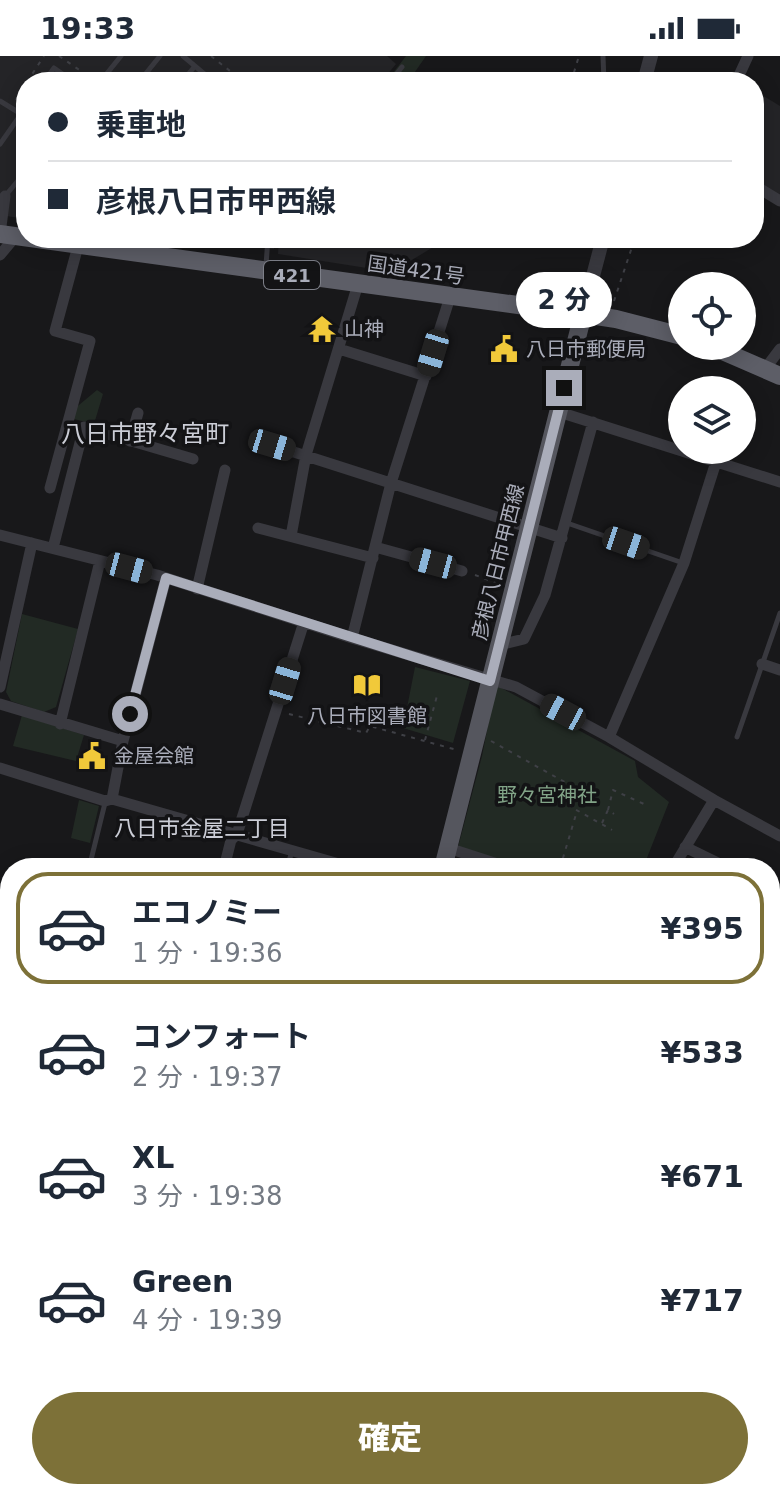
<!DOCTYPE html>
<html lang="ja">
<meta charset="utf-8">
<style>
body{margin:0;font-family:"DejaVu Sans","Noto Sans JP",sans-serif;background:#f6f6f7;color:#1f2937;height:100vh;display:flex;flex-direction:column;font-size:30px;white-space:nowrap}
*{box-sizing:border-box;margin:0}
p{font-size:26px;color:#747a83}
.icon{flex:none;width:44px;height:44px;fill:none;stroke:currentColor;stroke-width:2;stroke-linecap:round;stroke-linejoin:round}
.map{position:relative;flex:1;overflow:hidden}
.details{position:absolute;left:0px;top:802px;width:780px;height:642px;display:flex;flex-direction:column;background:#fff;border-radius:32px 32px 0 0;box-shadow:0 4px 20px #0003}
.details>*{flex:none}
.guide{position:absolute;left:16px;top:16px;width:748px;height:176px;border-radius:32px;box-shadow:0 4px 20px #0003;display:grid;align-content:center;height:176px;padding:0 32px;background:#fff}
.controls{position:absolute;left:668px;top:216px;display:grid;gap:16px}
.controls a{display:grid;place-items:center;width:88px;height:88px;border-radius:50%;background:#fff;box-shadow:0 4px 20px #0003;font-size:40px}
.end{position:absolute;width:36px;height:36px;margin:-18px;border:10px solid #aaadba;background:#111;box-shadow:0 0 0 4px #111}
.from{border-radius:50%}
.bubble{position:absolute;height:56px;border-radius:28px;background:#fff;box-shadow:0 4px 20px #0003;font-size:26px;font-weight:800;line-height:56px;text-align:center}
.car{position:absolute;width:24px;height:48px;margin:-24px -12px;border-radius:10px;box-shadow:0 0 6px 2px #0007;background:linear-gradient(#222 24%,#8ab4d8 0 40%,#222 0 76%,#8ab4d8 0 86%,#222 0)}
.guide b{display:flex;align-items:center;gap:28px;height:76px;font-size:30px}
.guide b+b{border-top:2px solid #e0e1e3}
.guide i{width:20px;height:20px;background:#1f2937}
ul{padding:14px 0 0;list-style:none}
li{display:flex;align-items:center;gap:24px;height:112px;margin:0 16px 12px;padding:0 16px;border:4px solid transparent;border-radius:32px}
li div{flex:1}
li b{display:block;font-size:30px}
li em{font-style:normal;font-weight:800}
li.on{border-color:#7d7138}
li>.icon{width:72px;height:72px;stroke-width:1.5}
.action{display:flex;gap:16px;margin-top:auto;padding:16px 32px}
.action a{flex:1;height:92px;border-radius:48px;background:#7d7138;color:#fff;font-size:32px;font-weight:800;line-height:92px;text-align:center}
.status{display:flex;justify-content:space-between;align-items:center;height:56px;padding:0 40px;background:#fff;direction:ltr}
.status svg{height:22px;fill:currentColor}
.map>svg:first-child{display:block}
.built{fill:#242427}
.green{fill:#222a24}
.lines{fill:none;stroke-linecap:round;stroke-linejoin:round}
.stream{stroke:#2e353e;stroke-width:4}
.path{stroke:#3f4046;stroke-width:2;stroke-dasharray:4 6;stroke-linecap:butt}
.service{stroke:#39393f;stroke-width:5}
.minor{stroke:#39393f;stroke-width:11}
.tertiary{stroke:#39393f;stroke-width:14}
.primary{stroke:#55565e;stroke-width:18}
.trunk{stroke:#5d5e67;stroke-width:18}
.route{stroke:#aaadba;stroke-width:10}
.labels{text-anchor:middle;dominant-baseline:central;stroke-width:7;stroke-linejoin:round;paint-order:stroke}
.shield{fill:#131315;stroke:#7d7f88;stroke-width:2}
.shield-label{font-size:18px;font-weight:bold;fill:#aaadba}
.street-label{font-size:20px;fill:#aaadba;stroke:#131315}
.poi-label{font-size:20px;fill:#aaadba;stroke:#131315;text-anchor:start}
.park-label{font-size:20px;fill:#82a488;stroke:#131315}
.neighbourhood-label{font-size:22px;fill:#cbcdd6;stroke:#131315}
.quarter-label{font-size:24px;fill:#cbcdd6;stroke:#131315}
</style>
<div class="status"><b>19:33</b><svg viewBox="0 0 49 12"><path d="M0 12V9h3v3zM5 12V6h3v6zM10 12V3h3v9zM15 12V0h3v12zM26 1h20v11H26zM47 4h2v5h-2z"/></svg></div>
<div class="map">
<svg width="780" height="1443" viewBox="0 0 780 1443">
<rect width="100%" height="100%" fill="#18181a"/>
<path class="built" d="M0 0H387L396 8 381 26H26V163L0 159Z
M754 34 780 50V141L754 125Z
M195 182H275L274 193 194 185Z
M279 182H443L440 187 392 216 278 198Z
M286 1434H411L414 1443H284Z"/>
<path class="green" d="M406 0H426L408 26H386Z
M97 334 103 338 94 368 70 362 73 354Z
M22 558 78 573 56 651 44 656 11 645 6 636Z
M415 611 470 625 453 687 403 672Z
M496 629 635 705 638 721 669 746 643 812H510L457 795 482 700Z
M22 659 84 679 76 705 13 690Z
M79 744 99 750 90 787 71 782Z
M0 1294 10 1296V1377L0 1380Z"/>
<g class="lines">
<path class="stream" d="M771 1175 780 1177"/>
<path class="path" d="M59 0 91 22
M211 0 244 26
M548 21 567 26
M27 26 44 0
M571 26 579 0
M16 44 26 28
M614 245 635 182
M475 519 499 528
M289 658 366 677 370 670 457 694
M425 684 438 636
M491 685 579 734
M570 732 564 747 612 774
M608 754 613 734 644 748
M602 767 608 754 614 758
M560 812 577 755
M0 1106 10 1107
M772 1367 780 1371
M770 1370 780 1349"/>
<path class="service" d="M183 0 214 26
M603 0 604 26
M44 26 54 12 74 26
M100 26 121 0
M139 26 160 0
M182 26 195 10
M390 26 402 11
M0 45 26 61
M0 88 26 51
M6 139 26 115
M266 209 268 182
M567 467 683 507
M737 681 780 557
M89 812 105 747
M287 812 292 795
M0 870 10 874
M770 1240 780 1249
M34 1434 35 1443
M238 1443 239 1434"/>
<path class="minor" d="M736 26 748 0
M754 129 780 145
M0 178 5 140
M0 199 15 181
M339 293 426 320
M765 313 780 293
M559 356 780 426
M130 385 138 357
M272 389 562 482
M50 432 90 285 55 275 78 190
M258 472 373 502
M0 479 157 519 352 582 516 631 609 681 714 744 780 780
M291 480 306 399 358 228
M375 491 462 515
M53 492 84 371 193 403
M197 533 225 414
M352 582 391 427 450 241
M499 589 524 583 545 539 593 366
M762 608 780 614
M0 631 32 487
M0 648 123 685
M60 668 100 505
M609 681 684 507 716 406
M0 712 105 745 112 743 353 812
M112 743 123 685 166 522
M685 791 728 812
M448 792 510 812
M224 812 231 784 237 778 304 566
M673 812 714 744
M770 917 780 921
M0 965 7 948
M770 1009 780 986
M0 1064 10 1066
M770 1187 780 1190
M0 1285 10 1287
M0 1386 10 1383
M770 1432 780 1435
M346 1434 349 1443
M418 1434 421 1443
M518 1434 519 1443
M84 1443 85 1434
M144 1443 145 1434
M635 1443 638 1434"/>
<path class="tertiary" d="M644 26 651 0
M583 258 603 182
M0 946 10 949
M770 1130H780"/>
<path class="primary" d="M443 812 583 258
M271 1443 273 1434"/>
<path class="trunk" d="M0 178 583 258 616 263 682 280
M711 290 780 320"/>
</g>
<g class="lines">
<path class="route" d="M130 658 166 522 490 625 564 332"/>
</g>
<defs>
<g id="temple-bare" transform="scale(2.16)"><path d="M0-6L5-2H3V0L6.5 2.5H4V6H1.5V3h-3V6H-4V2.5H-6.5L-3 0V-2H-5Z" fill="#f1c93a" stroke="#131315" stroke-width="2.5" paint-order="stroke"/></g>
<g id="civic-bare" transform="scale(2.16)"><path d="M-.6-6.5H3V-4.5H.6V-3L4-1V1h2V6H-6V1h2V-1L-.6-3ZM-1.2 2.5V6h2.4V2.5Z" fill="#f1c93a" stroke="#131315" stroke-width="2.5" paint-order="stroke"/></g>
<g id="library-bare" transform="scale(2.16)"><path d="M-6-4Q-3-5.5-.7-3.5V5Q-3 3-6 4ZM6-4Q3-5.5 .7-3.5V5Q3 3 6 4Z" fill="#f1c93a" stroke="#131315" stroke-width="2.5" paint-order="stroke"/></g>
</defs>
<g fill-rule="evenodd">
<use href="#temple-bare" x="322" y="273"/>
<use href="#civic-bare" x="504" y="293"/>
<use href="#library-bare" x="367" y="629"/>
<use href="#civic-bare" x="92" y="700"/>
</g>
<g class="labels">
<rect class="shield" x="264" y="205" width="56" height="28" rx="6"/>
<g class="shield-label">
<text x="292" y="219">421</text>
</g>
<g class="street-label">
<text transform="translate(416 214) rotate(8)">国道421号</text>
<text transform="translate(498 506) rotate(-76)">彦根八日市甲西線</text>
</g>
<g class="poi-label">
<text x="344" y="273">山神</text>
<text x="526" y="293">八日市郵便局</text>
<text x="367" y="660" text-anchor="middle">八日市図書館</text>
<text x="114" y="700">金屋会館</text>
</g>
<g class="park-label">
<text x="547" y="739">野々宮神社</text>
</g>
<g class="neighbourhood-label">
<text x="202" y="772">八日市金屋二丁目</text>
</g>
<g class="quarter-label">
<text x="145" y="378">八日市野々宮町</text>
</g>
</g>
</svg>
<div class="controls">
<a><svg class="icon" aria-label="locate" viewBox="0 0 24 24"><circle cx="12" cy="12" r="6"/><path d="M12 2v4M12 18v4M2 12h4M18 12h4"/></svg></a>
<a><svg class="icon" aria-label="layers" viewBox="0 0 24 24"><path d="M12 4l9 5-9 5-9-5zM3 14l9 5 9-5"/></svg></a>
</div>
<i class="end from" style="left:130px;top:658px"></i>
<i class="end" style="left:564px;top:332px"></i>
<div class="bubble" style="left:516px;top:216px;width:96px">2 分</div>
<i class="car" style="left:433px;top:297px;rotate:197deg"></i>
<i class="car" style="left:272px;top:389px;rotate:107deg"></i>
<i class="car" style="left:626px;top:487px;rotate:109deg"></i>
<i class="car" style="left:433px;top:507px;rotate:285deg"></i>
<i class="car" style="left:129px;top:512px;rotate:105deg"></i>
<i class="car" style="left:285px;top:625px;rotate:17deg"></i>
<i class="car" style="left:563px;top:656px;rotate:298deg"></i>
<div class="guide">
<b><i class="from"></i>乗車地</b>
<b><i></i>彦根八日市甲西線</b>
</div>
<section class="details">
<ul>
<li class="on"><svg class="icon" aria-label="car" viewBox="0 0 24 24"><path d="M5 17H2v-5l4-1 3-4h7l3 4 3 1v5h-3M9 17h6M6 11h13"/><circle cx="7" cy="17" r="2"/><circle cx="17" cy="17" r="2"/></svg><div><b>エコノミー</b><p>1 分 · 19:36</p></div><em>¥395</em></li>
<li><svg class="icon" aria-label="car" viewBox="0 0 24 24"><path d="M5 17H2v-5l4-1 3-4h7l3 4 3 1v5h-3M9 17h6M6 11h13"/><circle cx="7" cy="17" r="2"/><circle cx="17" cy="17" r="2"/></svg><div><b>コンフォート</b><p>2 分 · 19:37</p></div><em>¥533</em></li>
<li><svg class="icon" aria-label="car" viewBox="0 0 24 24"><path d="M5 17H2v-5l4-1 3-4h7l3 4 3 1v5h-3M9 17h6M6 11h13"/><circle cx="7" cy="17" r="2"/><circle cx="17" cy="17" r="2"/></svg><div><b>XL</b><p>3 分 · 19:38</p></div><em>¥671</em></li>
<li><svg class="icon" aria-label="car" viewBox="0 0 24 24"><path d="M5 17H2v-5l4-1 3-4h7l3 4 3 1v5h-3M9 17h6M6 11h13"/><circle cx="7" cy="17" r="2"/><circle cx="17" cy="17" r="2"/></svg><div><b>Green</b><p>4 分 · 19:39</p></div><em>¥717</em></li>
</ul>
<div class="action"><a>確定</a></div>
</section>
</div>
